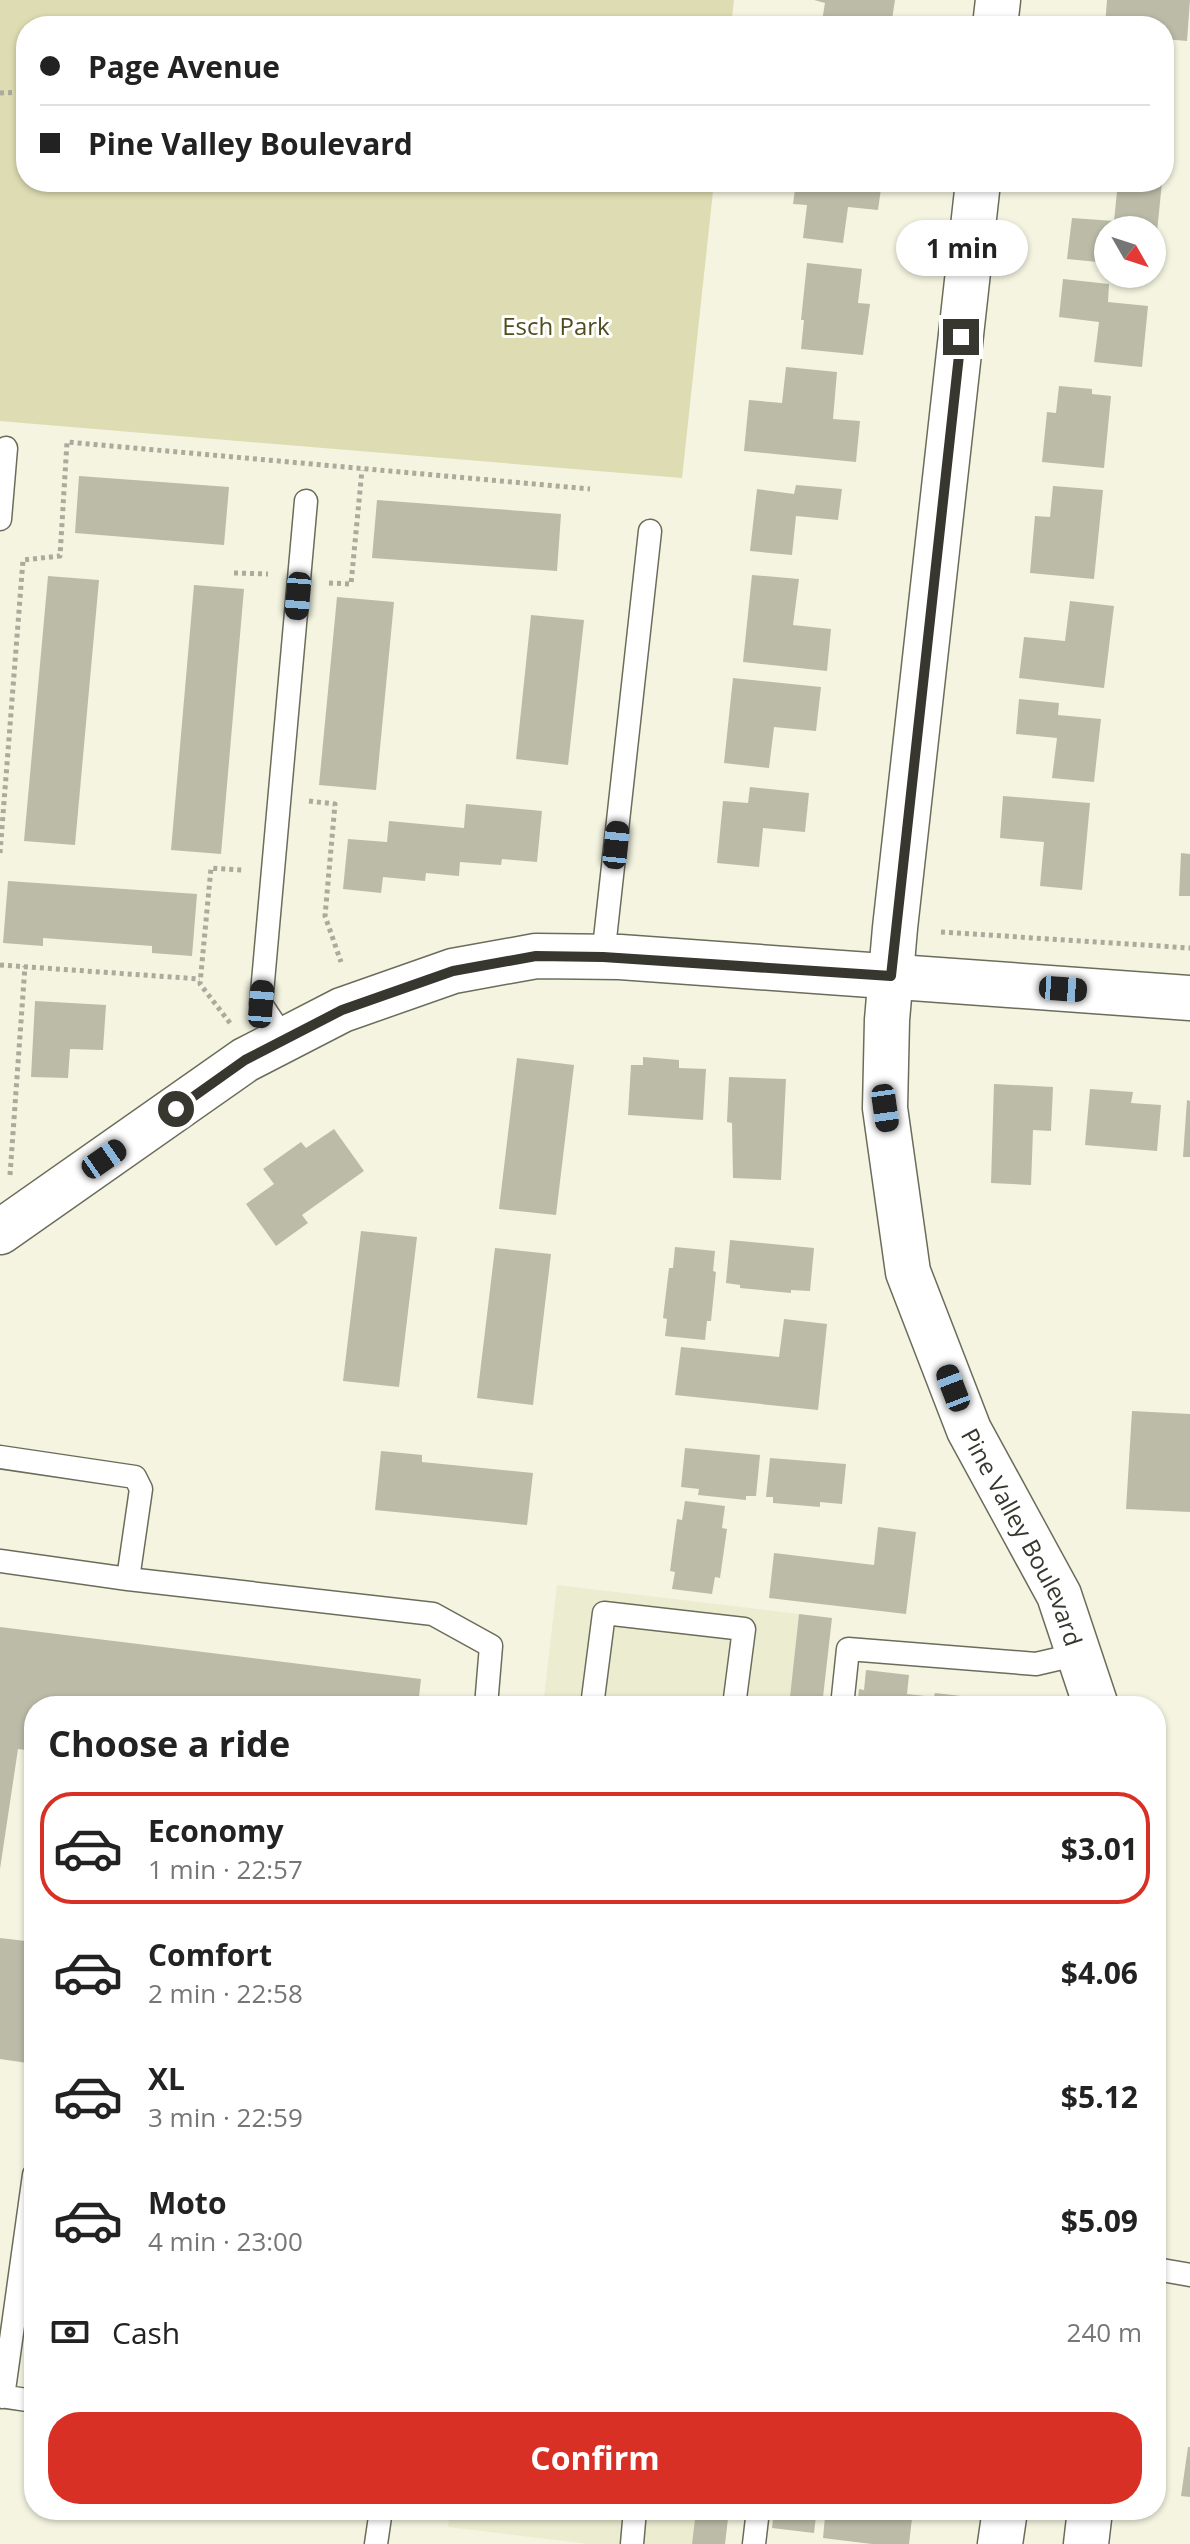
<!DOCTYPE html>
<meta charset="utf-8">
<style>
body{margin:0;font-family:"Open Sans",sans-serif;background:#f2f2f2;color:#222;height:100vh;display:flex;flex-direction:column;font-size:30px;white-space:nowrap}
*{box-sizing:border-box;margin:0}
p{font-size:26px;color:#767676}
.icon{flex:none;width:44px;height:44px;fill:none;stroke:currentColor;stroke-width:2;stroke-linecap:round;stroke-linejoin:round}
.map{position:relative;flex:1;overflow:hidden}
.sheet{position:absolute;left:24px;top:1696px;width:1142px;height:824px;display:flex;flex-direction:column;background:#fff;border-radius:32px;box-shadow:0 2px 6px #0004}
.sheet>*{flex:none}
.top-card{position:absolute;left:16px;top:16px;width:1158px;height:176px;border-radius:32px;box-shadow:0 2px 6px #0004;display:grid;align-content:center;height:176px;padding:0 24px;background:#fff}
.needle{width:52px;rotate:129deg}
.tools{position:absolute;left:1094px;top:216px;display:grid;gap:16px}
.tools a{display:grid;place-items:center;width:72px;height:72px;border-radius:50%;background:#fff;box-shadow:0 2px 6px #0004;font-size:40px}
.end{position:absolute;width:36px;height:36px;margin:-18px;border:10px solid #37372f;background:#fff;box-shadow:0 0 0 4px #fff}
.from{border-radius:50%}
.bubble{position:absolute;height:56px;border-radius:28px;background:#fff;box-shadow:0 2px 6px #0004;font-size:26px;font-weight:700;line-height:56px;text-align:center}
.car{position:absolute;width:24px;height:48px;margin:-24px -12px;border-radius:10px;box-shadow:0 0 6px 2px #0007;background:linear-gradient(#222 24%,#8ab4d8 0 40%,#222 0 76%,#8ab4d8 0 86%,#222 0)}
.top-card b{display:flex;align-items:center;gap:28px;height:76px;font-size:30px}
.top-card b+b{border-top:2px solid #e0e0e0}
.top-card i{width:20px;height:20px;background:#222}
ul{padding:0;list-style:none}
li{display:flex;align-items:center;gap:24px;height:112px;margin:0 16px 12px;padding:0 8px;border:4px solid transparent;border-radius:32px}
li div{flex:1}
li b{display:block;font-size:30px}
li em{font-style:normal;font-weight:700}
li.active{border-color:#d93025}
li>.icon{width:72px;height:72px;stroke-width:1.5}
h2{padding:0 24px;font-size:36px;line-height:96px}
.pay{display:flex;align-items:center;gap:20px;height:88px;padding:0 24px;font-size:30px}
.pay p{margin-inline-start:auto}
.button{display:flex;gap:16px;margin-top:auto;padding:16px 24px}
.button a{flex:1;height:92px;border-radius:32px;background:#d93025;color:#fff;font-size:32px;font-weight:700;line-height:92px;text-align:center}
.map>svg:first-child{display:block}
.built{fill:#ebecd0}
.green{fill:#dddcb2}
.building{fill:#bbbba8}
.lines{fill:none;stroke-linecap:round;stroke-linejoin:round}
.lane-casing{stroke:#6c6c5b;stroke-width:25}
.street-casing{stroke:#6c6c5b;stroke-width:47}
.path{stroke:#abab9d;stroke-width:5;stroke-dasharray:4 4;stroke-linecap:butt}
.lane{stroke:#fff;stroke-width:22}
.street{stroke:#fff;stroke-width:44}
.route{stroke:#37372f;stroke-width:10}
.labels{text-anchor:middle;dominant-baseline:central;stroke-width:6;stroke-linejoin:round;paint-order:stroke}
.park-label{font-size:24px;fill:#4f4d1d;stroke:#fff}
.street-label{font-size:24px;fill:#37372f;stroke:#fff}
</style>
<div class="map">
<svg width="1190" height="2544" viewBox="0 0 1190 2544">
<rect width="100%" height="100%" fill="#f4f4e1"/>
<path class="built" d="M557 1585 799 1614 789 1706H543Z
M450 2510H696L692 2544H589L448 2527Z"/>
<path class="green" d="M0 0H734L731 26H26V182H714L682 478 0 421Z"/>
<path class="building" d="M814 0H895L891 26H857L822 21 825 3Z
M1107 0H1190L1187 41 1164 39V26H1105Z
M796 182H882L878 210 848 207 843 243 803 238 807 205 793 204Z
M1118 182H1162L1154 262H1152V230H1108V263L1067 259 1072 218 1114 221Z
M807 263 862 269 858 303 870 304 863 355 801 349 804 320H801Z
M1063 279 1109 284 1108 302 1148 306 1142 367 1094 362 1099 322 1059 317Z
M786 367 837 372 833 419 860 421 856 462 744 451 749 400 782 403Z
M1059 386 1092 389V394L1111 396 1104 468 1042 462 1047 412 1056 413Z
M79 476 229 487 224 545 75 533Z
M796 485 842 489 838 520 796 516 792 555 750 551 757 489 794 494Z
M1053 486 1103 490 1094 579 1030 573 1035 516 1050 517Z
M377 500 561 514 557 571 372 558Z
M752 575 799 579 793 625 831 629 827 671 743 662Z
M48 576 99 580 75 845 24 841Z
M194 585 244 589 221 854 171 850Z
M337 597 394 602 376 790 319 785Z
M1070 601 1114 606 1104 688 1019 678 1024 637 1065 641Z
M531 615 584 620 568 765 516 759Z
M733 678 821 687 816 731 774 727 769 768 724 763Z
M1019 699 1059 703 1058 715 1101 719 1094 782 1052 778 1057 738 1016 734Z
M750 787 809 793 805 832 763 828 759 867 717 863 723 801 748 803Z
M1003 796 1090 803 1082 890 1040 886 1044 842 1000 838Z
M466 804 542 811 537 862 502 859 501 865 460 862 459 876 426 873 425 881 383 877 381 893 343 889 348 839 387 842 389 821 464 828Z
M1181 853 1190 854V896H1179Z
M8 881 197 894 192 956 152 953V946L43 938V946L3 943Z
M35 1001 106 1005 103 1050 70 1049 68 1078 31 1077Z
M643 1057 679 1060V1068L706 1069 703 1120 628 1115 631 1065H643Z
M517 1058 574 1065 556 1215 499 1209Z
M729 1077 786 1079 781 1180 733 1178 732 1123 727 1122Z
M994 1084 1053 1087 1051 1131 1033 1130 1031 1185 991 1183Z
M1090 1089 1133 1092 1131 1103 1161 1105 1157 1151 1085 1145Z
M1187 1100 1190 1101V1157H1183Z
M334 1129 364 1171 302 1215 308 1223 276 1246 246 1204 274 1184 263 1169 301 1142 306 1148Z
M361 1231 417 1237 399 1387 343 1381Z
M730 1240 814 1248 810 1291 791 1290V1293L740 1288V1285L726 1283Z
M675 1247 715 1251 713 1271 716 1272 711 1321H707L705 1340 665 1336 667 1319 663 1318 669 1268H673Z
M495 1248 551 1254 533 1405 477 1398Z
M784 1319 827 1324 818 1410 675 1395 681 1347 779 1357Z
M1132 1411 1190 1414V1512L1126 1509Z
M685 1448 760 1455 756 1496H746V1500L698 1495 699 1489 681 1487Z
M381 1451 422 1455V1462L533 1473 527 1525 375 1510Z
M770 1458 846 1464 842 1504 820 1502V1507L773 1503V1497H766Z
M685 1501 725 1506 722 1528 727 1529 720 1578 715 1577 712 1594 672 1589 675 1572 670 1571 677 1519 682 1520Z
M878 1527 916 1532 906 1614 769 1598 774 1553 874 1565Z
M799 1614 832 1618 822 1706H789Z
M0 1627 421 1679 418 1706H34V1751L18 1749 0 1869Z
M866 1670 909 1675 907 1694 934 1697 935 1693 1005 1701 1004 1706H857L859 1689 864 1690Z
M0 1938 34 1942V2064L0 2059Z
M1188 2447H1190V2497L1181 2496Z
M696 2510H729L725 2544H692Z
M774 2510H913L909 2544H872L823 2538 825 2517 816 2516 814 2533 772 2528Z"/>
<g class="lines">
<g class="lane-casing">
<path id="lane" d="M0 519 6 448
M603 957 650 531
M285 1040 261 1004 306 501
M0 1457 135 1477 141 1489 128 1579
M0 1561 128 1579 433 1614 491 1646 486 1706
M592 1706 604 1613 744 1629 734 1706
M842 1706 848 1649 1036 1664 1079 1654
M1156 2269 1190 2275
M0 2396 34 2401
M3 2397 34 2175
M376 2544 381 2510
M632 2544 635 2510
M754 2544 758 2510"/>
</g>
<g class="street-casing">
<g id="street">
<path d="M995 26 998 0"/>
<path id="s1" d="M978 182 895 928 887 1020 885 1108 908 1272 969 1430 1059 1595 1096 1706"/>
<path d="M0 1232 245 1060 342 1010 453 971 536 956 620 957 1190 998"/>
<path d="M1000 2544 1005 2510"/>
<path d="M1086 2544 1090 2510"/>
</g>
</g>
<path class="path" d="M0 93 26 92
M234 573 268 574
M329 583 351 584 362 470
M309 801 335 804 325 916 341 962
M0 853 23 560 60 556 67 442 590 489
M941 932 1190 948
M0 965 200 979
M230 1023 200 984 211 868 243 870
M10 1175 25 966"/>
<use href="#lane" class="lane"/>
<use href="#street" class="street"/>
</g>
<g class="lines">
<path class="route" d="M176 1109 245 1060 342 1010 453 971 536 956 603 957 891 976 961 337"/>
</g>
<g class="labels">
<g class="park-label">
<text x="556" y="325">Esch Park</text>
</g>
<g class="street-label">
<text stroke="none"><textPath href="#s1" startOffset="1386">Pine Valley Boulevard</textPath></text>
</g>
</g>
</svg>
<div class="tools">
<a><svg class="needle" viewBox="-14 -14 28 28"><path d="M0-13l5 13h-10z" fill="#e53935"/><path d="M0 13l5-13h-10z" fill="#767676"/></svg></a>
</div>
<i class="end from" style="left:176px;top:1109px"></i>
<i class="end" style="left:961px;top:337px"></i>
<div class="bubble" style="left:896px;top:220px;width:132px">1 min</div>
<i class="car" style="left:298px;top:596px;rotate:185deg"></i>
<i class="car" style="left:616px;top:845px;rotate:6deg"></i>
<i class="car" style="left:1063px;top:989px;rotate:94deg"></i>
<i class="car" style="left:261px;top:1004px;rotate:5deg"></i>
<i class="car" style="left:885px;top:1108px;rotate:172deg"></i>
<i class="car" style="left:104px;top:1159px;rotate:55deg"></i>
<i class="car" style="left:953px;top:1388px;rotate:339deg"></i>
<div class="top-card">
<b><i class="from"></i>Page Avenue</b>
<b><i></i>Pine Valley Boulevard</b>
</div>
<section class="sheet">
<h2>Choose a ride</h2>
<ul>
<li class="active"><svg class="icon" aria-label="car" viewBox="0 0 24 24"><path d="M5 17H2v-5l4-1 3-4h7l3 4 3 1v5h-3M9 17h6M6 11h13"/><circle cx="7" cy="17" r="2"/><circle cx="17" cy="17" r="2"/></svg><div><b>Economy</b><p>1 min · 22:57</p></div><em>$3.01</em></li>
<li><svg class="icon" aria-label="car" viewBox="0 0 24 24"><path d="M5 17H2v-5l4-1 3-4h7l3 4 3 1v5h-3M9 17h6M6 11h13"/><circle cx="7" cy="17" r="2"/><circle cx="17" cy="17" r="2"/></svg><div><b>Comfort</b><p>2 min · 22:58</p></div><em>$4.06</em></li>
<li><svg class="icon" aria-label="car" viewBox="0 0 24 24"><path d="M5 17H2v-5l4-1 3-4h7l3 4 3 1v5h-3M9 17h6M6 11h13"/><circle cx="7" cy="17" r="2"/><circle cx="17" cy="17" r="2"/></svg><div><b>XL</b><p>3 min · 22:59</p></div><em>$5.12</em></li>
<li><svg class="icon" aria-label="car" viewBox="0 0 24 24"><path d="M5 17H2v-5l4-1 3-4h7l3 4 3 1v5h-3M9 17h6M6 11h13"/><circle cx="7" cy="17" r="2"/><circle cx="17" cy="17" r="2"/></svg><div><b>Moto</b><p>4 min · 23:00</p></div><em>$5.09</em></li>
</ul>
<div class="pay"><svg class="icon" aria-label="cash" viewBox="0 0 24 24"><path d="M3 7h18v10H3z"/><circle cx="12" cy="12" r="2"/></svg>Cash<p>240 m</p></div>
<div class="button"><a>Confirm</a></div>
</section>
</div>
